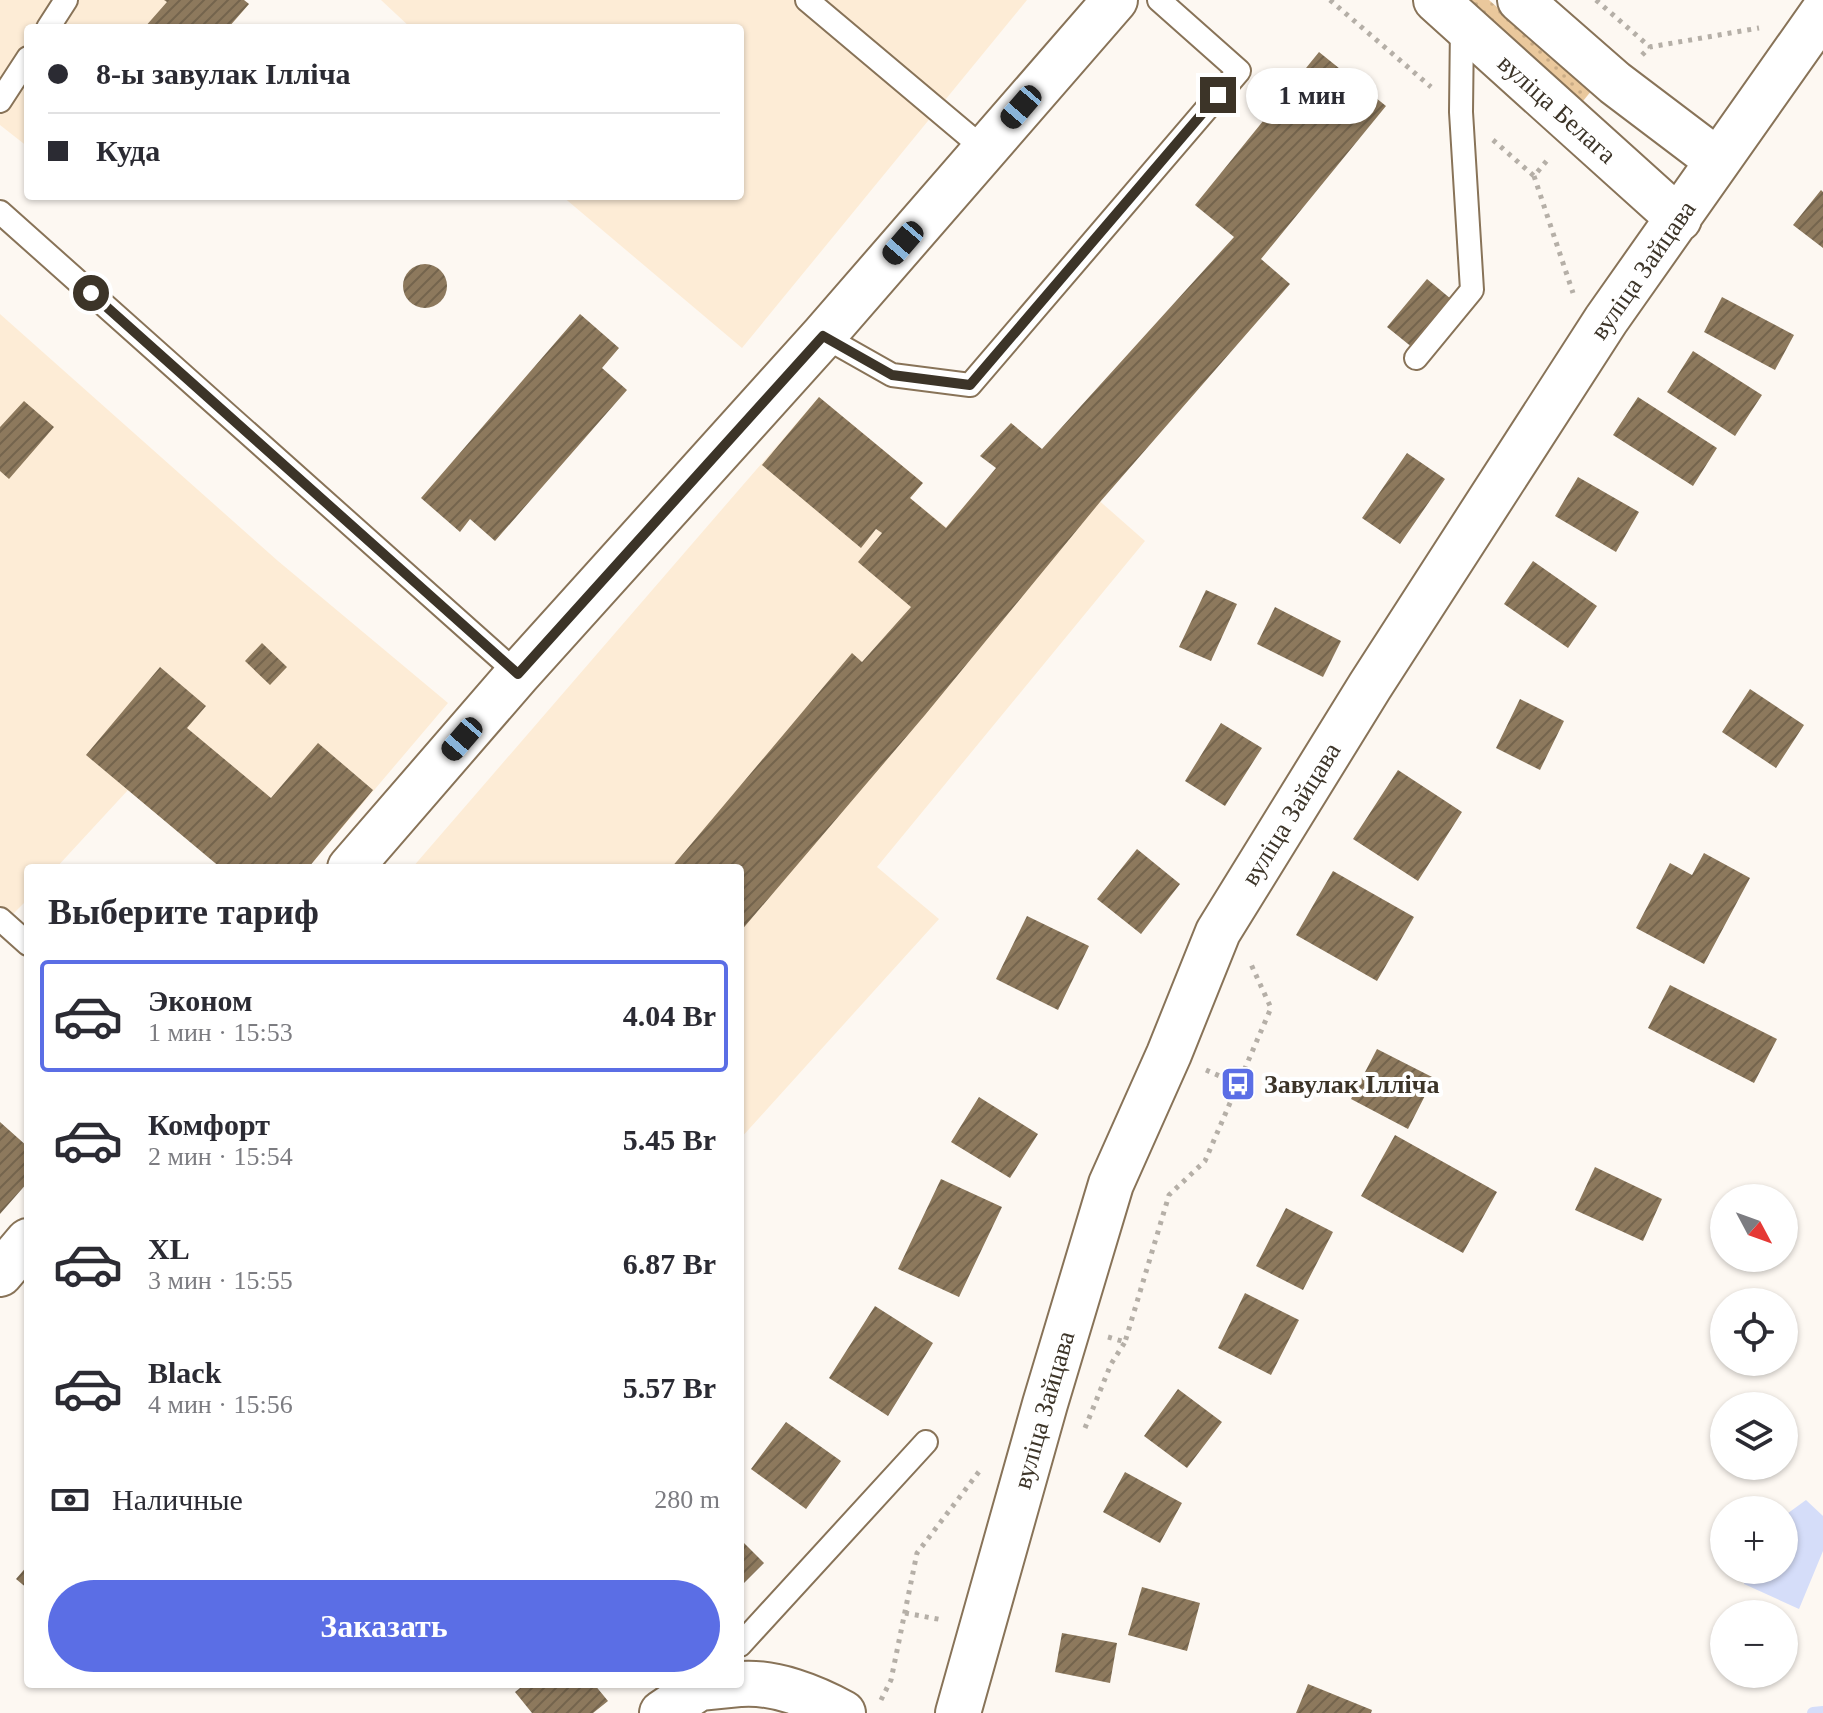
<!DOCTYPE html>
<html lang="ru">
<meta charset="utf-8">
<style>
body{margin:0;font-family:"Times New Roman",serif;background:#f7f7f7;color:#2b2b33;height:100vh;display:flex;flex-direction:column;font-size:30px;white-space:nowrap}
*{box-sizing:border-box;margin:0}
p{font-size:26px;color:#7c7c81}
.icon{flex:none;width:44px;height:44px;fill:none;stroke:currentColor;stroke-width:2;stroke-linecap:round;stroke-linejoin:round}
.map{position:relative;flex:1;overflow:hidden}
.drawer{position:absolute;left:24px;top:864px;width:720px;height:824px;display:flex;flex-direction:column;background:#fff;border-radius:8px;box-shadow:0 2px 6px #0004}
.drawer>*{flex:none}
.top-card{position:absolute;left:24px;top:24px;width:720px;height:176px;border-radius:8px;box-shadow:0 2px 6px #0004;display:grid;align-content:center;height:176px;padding:0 24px;background:#fff}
.needle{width:52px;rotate:131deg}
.buttons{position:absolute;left:1710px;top:1184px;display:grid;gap:16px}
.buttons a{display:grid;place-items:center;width:88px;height:88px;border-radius:50%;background:#fff;box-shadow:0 2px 6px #0004;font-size:40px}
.end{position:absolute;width:36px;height:36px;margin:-18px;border:10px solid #3c3428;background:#fff;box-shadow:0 0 0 4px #fff}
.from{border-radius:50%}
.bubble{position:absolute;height:56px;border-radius:28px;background:#fff;box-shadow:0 2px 6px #0004;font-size:26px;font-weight:700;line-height:56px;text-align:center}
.car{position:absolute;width:24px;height:48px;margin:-24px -12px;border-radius:10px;box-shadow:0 0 6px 2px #0007;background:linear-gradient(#222 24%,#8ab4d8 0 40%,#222 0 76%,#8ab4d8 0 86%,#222 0)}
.top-card b{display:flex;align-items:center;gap:28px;height:76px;font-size:30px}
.top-card b+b{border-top:2px solid #e1e1e2}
.top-card i{width:20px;height:20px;background:#2b2b33}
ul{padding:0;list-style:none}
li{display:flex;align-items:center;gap:24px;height:112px;margin:0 16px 12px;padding:0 8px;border:4px solid transparent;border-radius:8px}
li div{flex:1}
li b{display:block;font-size:30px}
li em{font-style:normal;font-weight:700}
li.on{border-color:#5b6ee5}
li>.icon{width:72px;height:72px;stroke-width:1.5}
h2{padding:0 24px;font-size:36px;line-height:96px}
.pay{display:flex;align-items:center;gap:20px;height:88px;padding:0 24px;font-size:30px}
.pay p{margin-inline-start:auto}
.action{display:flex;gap:16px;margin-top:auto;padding:16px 24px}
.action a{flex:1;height:92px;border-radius:48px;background:#5b6ee5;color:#fff;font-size:32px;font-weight:700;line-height:92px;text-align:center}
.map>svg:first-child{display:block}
.built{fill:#fdecd6}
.grass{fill:url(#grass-dots)}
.water{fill:#d5ddf9}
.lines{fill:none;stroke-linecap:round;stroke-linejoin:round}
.stream{stroke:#d5ddf9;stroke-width:12}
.building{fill:url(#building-hatch)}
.lane-casing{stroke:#887358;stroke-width:26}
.street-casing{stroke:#887358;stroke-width:48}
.secondary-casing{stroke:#887358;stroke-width:48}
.path{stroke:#b5afa7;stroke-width:5;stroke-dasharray:4 6;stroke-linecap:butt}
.lane{stroke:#fff;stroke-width:22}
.street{stroke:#fff;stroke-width:44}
.secondary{stroke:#fff;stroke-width:44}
.route{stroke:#3c3428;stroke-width:10}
.labels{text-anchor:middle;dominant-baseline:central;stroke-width:8;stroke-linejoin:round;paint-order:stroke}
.street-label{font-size:26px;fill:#3c3428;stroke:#fff}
.poi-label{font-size:26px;font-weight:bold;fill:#3c3428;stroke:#fff;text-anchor:start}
</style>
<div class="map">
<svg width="1823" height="1713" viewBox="0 0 1823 1713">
<defs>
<pattern id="grass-dots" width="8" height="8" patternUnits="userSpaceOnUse" patternTransform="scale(2)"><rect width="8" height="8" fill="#eac89c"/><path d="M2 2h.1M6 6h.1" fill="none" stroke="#caac86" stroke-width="1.8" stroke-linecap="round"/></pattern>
<pattern id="building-hatch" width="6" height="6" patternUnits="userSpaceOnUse" patternTransform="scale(2)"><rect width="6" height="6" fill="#8d795d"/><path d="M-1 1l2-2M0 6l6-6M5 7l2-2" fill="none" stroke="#74644d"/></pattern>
</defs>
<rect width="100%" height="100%" fill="#fdf8f2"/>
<path class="built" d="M0 0H244L249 4 228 28H28V147L0 125Z
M381 0H1027L742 348 562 196H740V28H411Z
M0 314 278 561 448 703 308 868 128 790 56 868H28V899L0 927Z
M819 397 923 483 910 498 946 527 996 469 1011 423 1145 541 877 867 939 919 740 1139V868H412Z"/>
<path class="grass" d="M1457 0H1489L1592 90 1579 106Z"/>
<path class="water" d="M1806 1500 1823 1516V1551L1799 1609 1744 1584 1748 1570H1784V1516Z"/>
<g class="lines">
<path class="stream" d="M1813 1713 1823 1712"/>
</g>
<path class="building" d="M164 0H244L249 4 228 28H144L167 2Z
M1319 52 1386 106 1261 259 1290 284 1100 502 925 715 740 932V868H671L852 653 862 662 911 607 858 562 882 533 876 529 861 548 762 465 819 397 923 483 910 498 946 528 996 468 980 456 1011 423 1042 449 1234 237 1195 205Z
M1821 190 1823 192V248L1793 225Z
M403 286a22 22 0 1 1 44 0a22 22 0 1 1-44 0Z
M1427 279 1457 304 1418 352 1387 327Z
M1722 297 1794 335 1775 370 1704 332Z
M580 314 619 348 602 368 627 390 495 541 470 519 460 532 421 498Z
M1693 351 1762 395 1735 436 1667 392Z
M1638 397 1717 448 1693 486 1613 435Z
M24 401 54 427 9 479 0 471V427Z
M1407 453 1445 479 1400 544 1362 518Z
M1578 477 1639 512 1616 552 1555 516Z
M1533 561 1597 606 1568 648 1504 604Z
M1206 590 1237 604 1211 661 1179 647Z
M1275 607 1341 641 1323 677 1257 644Z
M262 643 287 667 270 685 245 661Z
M160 667 206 706 187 728 271 798 318 743 373 790 308 868H221L86 755Z
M1750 689 1804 725 1776 768 1722 732Z
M1520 699 1564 721 1540 770 1496 748Z
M1221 723 1262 748 1225 806 1185 781Z
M1398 770 1462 812 1418 881 1353 839Z
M1137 849 1180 884 1141 934 1097 899Z
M1704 853 1750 878 1704 964 1636 928 1670 863 1692 875Z
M1333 871 1414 917 1377 981 1296 935Z
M1027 916 1089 946 1058 1010 996 979Z
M1670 985 1777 1039 1754 1083 1648 1028Z
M1377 1049 1434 1078 1408 1129 1351 1099Z
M979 1097 1038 1134 1010 1178 951 1142Z
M0 1122 28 1147V1182L0 1214Z
M1395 1135 1497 1192 1463 1253 1361 1196Z
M1595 1167 1662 1199 1643 1241 1575 1210Z
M941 1179 1002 1207 959 1297 898 1269Z
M1286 1208 1333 1232 1303 1290 1256 1266Z
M1245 1293 1299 1320 1271 1375 1218 1348Z
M875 1306 933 1343 888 1416 829 1378Z
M1178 1389 1222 1422 1187 1468 1144 1436Z
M786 1422 841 1461 806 1509 751 1469Z
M1125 1472 1182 1503 1160 1543 1103 1512Z
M740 1539 764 1563 740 1587Z
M28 1565V1589L16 1579Z
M1142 1587 1200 1603 1187 1651 1128 1635Z
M1062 1633 1117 1643 1110 1683 1055 1672Z
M525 1684H594L608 1701 593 1713H532L515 1692Z
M1308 1684 1372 1710 1371 1713H1296Z"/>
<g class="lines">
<g class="lane-casing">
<path id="lane" d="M807 0 984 149
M48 28 66 0
M0 101 28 58
M0 212 518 674
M823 336 892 375 970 385 1239 71 1159 0
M1416 358 1472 290 1461 112 1462 25
M0 919 28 944
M740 1645 926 1442"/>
</g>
<g class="street-casing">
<path id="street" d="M350 868 518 674 823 336 1115 0
M0 1274 28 1241
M740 1684C774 1681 814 1697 843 1713
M662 1713 699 1688 739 1684"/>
</g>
<g class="secondary-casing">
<path id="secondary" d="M1436 0 1679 219
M1520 0 1615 83 1718 161
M958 1713 1045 1404 1111 1184 1169 1054 1218 932 1370 686 1606 320 1823 12"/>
</g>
<path class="path" d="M1330 0 1431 87
M1596 0 1650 47
M1642 55 1650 47 1759 28
M1493 140 1534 176 1549 158
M1534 176 1573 293
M1206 1070 1238 1084
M1108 1337 1125 1342 1169 1195 1205 1161 1271 1008 1250 962
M1085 1428 1111 1364 1125 1342
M905 1613 943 1620
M881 1700 891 1680 917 1553 981 1469"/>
<use href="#lane" class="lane"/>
<use href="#street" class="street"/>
<use href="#secondary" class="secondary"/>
</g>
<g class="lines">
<path class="route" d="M91 293 518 674 823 336 892 375 970 385 1218 95"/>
</g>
<defs>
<g id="bus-square" transform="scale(1.8)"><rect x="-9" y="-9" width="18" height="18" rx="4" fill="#5b6ee5" stroke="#fff"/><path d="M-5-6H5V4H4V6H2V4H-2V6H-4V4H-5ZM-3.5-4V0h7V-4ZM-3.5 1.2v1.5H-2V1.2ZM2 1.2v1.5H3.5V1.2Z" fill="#fff"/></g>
</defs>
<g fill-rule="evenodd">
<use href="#bus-square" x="1238" y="1084"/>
</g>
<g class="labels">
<g class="street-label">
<text transform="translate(1557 109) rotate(42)">вуліца Белага</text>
<text transform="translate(1643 270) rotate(-55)">вуліца Зайцава</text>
<text transform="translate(1291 814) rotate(-58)">вуліца Зайцава</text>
<text transform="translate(1044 1410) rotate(-74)">вуліца Зайцава</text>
</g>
<g class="poi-label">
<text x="1264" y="1084">Завулак Ілліча</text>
</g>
</g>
</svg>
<div class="buttons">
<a><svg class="needle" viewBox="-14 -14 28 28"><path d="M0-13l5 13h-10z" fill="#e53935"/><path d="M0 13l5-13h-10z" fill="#7c7c81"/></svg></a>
<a><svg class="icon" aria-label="locate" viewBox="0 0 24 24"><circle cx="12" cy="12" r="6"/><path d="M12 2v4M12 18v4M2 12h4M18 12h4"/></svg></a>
<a><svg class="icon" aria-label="layers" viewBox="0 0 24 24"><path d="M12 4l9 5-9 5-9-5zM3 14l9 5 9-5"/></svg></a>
<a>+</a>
<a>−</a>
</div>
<i class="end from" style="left:91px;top:293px"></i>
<i class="end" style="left:1218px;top:95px"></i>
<div class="bubble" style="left:1246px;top:68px;width:132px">1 мин</div>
<i class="car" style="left:1021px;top:107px;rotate:221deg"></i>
<i class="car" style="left:903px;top:243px;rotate:221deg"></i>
<i class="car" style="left:462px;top:739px;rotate:221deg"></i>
<div class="top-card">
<b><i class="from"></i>8-ы завулак Ілліча</b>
<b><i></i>Куда</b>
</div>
<section class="drawer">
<h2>Выберите тариф</h2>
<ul>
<li class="on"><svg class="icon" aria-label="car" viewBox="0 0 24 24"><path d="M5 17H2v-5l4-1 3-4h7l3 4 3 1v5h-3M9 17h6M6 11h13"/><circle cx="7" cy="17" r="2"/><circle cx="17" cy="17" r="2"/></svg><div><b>Эконом</b><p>1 мин · 15:53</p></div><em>4.04 Br</em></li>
<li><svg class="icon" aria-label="car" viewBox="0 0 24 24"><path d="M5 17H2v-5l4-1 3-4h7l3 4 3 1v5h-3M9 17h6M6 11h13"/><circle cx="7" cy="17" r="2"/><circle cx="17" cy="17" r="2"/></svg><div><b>Комфорт</b><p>2 мин · 15:54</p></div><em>5.45 Br</em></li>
<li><svg class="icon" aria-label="car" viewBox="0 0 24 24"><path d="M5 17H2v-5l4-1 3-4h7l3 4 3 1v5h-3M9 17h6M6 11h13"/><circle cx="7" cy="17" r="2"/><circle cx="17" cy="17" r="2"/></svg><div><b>XL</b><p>3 мин · 15:55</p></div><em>6.87 Br</em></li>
<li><svg class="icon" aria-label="car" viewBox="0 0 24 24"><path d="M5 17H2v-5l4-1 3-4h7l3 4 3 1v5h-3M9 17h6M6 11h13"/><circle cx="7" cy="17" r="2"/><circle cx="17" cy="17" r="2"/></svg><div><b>Black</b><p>4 мин · 15:56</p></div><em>5.57 Br</em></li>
</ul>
<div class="pay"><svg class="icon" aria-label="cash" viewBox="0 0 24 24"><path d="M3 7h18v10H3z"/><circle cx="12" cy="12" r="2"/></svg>Наличные<p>280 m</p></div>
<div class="action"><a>Заказать</a></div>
</section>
</div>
